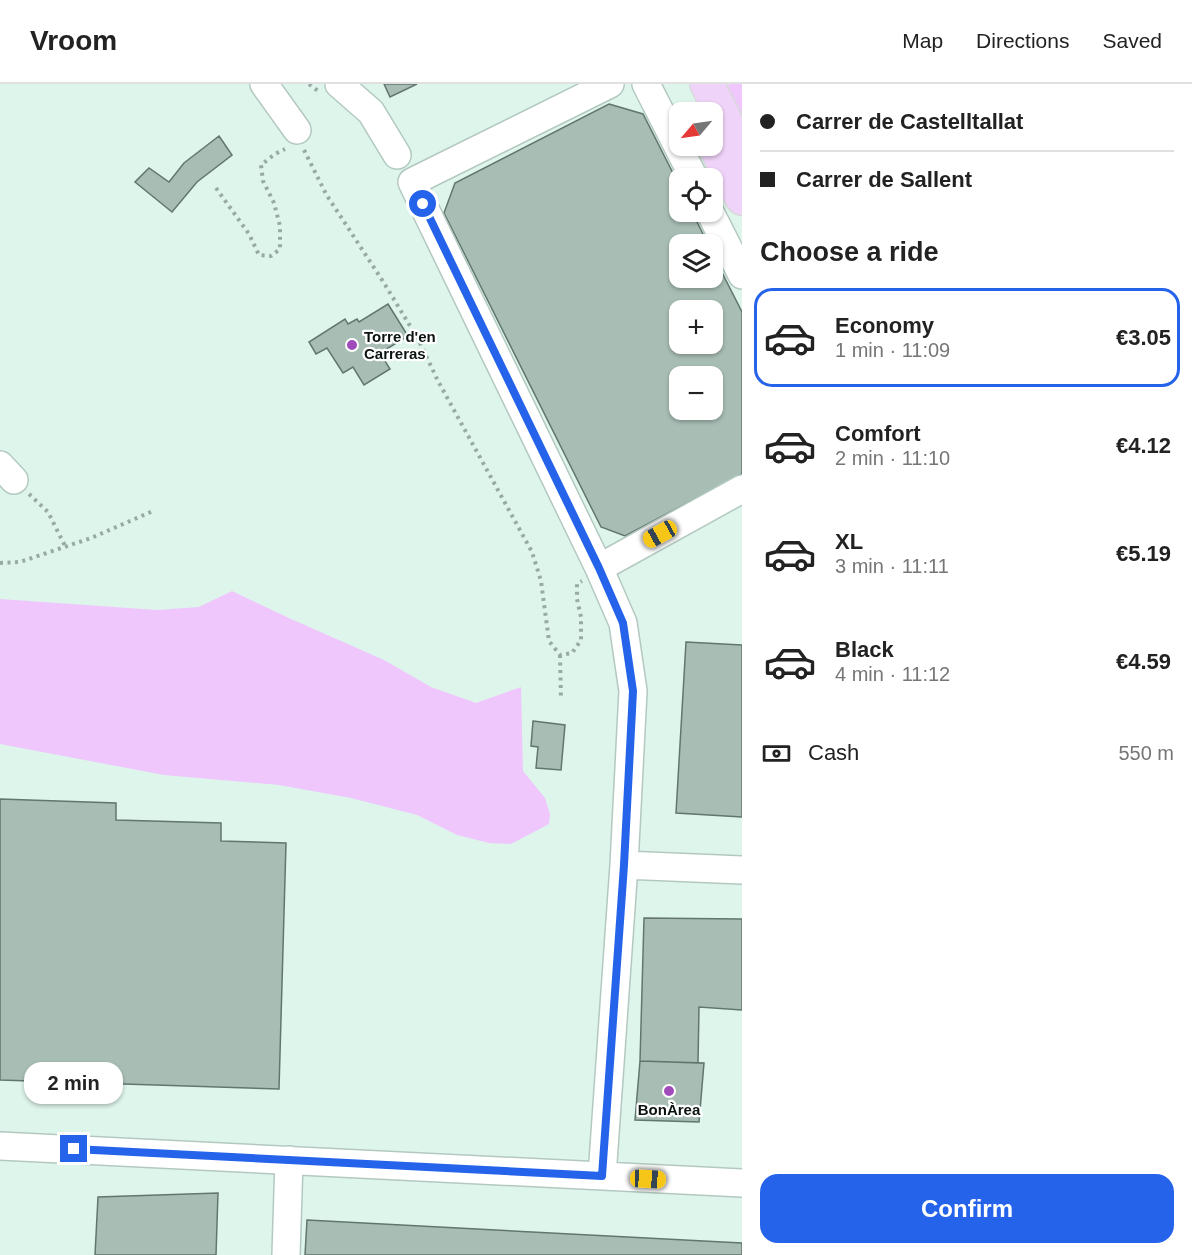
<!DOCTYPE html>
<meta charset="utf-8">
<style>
body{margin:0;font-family:Arial,sans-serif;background:#f6f6f6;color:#222;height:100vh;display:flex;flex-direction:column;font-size:22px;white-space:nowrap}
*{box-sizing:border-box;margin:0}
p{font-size:20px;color:#767676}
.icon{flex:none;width:33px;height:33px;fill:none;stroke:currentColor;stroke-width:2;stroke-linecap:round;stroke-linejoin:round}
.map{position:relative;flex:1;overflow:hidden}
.drawer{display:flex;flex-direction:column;background:#fff;width:450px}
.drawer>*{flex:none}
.hud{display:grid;align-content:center;height:132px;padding:0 18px;background:#fff}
.needle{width:39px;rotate:241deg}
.buttons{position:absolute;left:669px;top:18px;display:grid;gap:12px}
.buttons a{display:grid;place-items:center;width:54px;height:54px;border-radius:12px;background:#fff;box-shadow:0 2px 4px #0004;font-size:30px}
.end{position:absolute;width:27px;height:27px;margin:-14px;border:8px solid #2563eb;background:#fff;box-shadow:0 0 0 3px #fff}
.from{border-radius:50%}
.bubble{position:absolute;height:42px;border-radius:18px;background:#fff;box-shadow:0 2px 4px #0004;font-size:20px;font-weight:700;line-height:42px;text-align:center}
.car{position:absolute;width:18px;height:36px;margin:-18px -9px;border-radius:8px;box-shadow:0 0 4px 2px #0007;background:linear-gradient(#f5c518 24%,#345 0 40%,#f5c518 0 76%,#345 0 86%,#f5c518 0)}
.hud b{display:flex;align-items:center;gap:21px;height:57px;font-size:22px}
.hud b+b{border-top:2px solid #e0e0e0}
.hud i{width:15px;height:15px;background:#222}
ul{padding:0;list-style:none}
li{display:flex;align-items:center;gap:18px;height:99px;margin:0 12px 9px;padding:0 6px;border:3px solid transparent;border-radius:18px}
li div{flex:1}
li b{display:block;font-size:22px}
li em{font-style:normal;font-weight:700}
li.active{border-color:#2563eb}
li>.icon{width:54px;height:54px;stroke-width:1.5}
h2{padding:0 18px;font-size:27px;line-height:72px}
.pay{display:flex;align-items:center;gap:15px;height:66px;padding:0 18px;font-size:22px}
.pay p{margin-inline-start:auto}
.button{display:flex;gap:12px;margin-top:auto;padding:12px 18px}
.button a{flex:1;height:69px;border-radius:18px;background:#2563eb;color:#fff;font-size:24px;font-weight:700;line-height:69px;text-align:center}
header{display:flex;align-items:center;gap:36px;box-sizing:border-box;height:84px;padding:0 30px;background:#fff;border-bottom:2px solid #e0e0e0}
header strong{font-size:28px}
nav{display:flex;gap:33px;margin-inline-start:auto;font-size:21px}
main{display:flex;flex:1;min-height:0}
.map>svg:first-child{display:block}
.green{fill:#efc7fd}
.building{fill:#a8beb5;stroke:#62766e;stroke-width:1.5;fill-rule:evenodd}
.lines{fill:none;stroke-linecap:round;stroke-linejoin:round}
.minor-casing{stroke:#b3c9c0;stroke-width:30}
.major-casing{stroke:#d8d9d9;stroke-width:36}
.path{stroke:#98aaa3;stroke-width:4;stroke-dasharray:3 4.5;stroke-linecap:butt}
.minor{stroke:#fff;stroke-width:27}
.major{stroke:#efd3f8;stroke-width:33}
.route{stroke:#2563eb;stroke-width:8}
.poi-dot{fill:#9f4cba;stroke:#fff;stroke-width:2}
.labels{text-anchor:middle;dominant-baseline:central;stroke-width:4.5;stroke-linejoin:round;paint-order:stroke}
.poi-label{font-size:15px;font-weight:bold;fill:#0b1310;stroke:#fff;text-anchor:start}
</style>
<header>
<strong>Vroom</strong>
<nav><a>Map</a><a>Directions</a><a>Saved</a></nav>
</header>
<main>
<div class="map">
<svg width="742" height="1171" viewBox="0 0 742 1171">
<rect width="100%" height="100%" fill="#def5ec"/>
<path class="green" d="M730 0H742V40L722 4Z
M232 507 291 535 384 576 431 603 476 619 521 603 523 687 545 714 550 730 549 740 511 760 489 759 457 751 417 731 351 714 279 701 164 691 0 660V515L157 526 199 523Z"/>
<path class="building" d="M384 0H417L390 13Z
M609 20 643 30 680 103V128H692L708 160H680V194H712V169L742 228V390L625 452 601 443 444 129 455 99ZM680 226H712V260H680ZM680 292H712V326H680Z
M219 52 232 71 197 98 172 128 135 98 149 84 169 98 184 79Z
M388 220 408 252 380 269 390 285 364 301 353 283 343 289 327 264 316 270 309 258 345 235 348 240 357 235 359 238Z
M686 558 742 561V733L676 729Z
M533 637 565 641 561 686 536 684 538 663 531 662Z
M0 715 116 719V736L221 739V757L286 759 279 1005 0 996Z
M644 834 742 835V926L699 923 698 979 640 977Z
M640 977 704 979 699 1038 635 1036Z
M218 1109 216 1171H95L98 1113Z
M307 1136 742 1159V1171H305Z"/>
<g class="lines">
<g class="minor-casing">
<path id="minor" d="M264 0 297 46
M339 0 371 28 397 71
M646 0 694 94
M710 128 742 191
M0 381 14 396
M599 484 742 405
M624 781 742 786
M0 1062 742 1099
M602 1092 624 781 633 607 623 539 599 484 412 98 610 0
M286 1171 289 1076"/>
</g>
<g class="major-casing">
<path id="major" d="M707 0 742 70
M712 56 742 114"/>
</g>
<path class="path" d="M309 0 318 7
M304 66 326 110 384 199 418 255 438 297 532 468 541 497 549 557 560 571 572 569 581 556V533L577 515V500L582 497
M216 104 249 150 259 171 271 172 280 165V142L274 119 263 97 261 81 275 70 285 65
M29 410 48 428 65 462
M0 479 20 478 91 454 153 427
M560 571 561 615"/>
<use href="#minor" class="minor"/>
<use href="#major" class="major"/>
</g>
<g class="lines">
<path class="route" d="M74 1065 602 1092 624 781 633 607 623 539 599 484 423 120"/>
</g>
<g class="poi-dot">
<circle cx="352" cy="261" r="6"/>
<circle cx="669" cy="1007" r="6"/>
</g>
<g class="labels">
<g class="poi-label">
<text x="364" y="252">Torre d'en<tspan x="364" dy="17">Carreras</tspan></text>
<text x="669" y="1025" text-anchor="middle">BonÀrea</text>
</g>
</g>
</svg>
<div class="buttons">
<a><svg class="needle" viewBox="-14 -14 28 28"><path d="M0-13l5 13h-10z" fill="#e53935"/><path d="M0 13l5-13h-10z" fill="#767676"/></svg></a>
<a><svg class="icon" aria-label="locate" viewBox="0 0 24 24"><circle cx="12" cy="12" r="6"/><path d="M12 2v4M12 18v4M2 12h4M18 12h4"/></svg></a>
<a><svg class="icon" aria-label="layers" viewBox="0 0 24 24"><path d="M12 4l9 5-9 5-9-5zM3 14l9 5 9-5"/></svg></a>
<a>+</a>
<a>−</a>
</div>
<i class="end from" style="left:423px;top:120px"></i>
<i class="end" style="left:74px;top:1065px"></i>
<div class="bubble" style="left:24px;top:978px;width:99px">2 min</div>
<i class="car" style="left:660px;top:450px;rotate:241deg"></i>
<i class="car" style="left:648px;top:1095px;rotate:93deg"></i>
</div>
<section class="drawer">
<div class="hud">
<b><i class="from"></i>Carrer de Castelltallat</b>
<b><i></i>Carrer de Sallent</b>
</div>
<h2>Choose a ride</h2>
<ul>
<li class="active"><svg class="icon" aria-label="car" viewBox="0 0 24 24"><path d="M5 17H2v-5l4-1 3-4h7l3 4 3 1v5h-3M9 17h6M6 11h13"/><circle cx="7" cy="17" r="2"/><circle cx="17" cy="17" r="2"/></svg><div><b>Economy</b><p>1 min · 11:09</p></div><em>€3.05</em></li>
<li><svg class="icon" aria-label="car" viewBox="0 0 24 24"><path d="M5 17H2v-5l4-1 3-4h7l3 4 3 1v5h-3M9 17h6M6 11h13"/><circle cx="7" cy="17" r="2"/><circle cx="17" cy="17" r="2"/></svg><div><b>Comfort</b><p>2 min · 11:10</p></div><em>€4.12</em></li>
<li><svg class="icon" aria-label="car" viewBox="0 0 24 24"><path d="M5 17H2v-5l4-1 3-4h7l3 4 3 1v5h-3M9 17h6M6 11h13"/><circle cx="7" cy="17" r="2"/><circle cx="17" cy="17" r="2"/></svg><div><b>XL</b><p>3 min · 11:11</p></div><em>€5.19</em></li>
<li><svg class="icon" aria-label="car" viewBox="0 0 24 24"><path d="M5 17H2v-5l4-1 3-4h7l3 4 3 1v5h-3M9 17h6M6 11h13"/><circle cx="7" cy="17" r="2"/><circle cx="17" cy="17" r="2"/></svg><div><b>Black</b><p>4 min · 11:12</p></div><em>€4.59</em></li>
</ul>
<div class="pay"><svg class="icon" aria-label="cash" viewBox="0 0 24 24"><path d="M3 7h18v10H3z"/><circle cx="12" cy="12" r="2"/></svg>Cash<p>550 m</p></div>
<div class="button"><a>Confirm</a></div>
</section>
</main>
